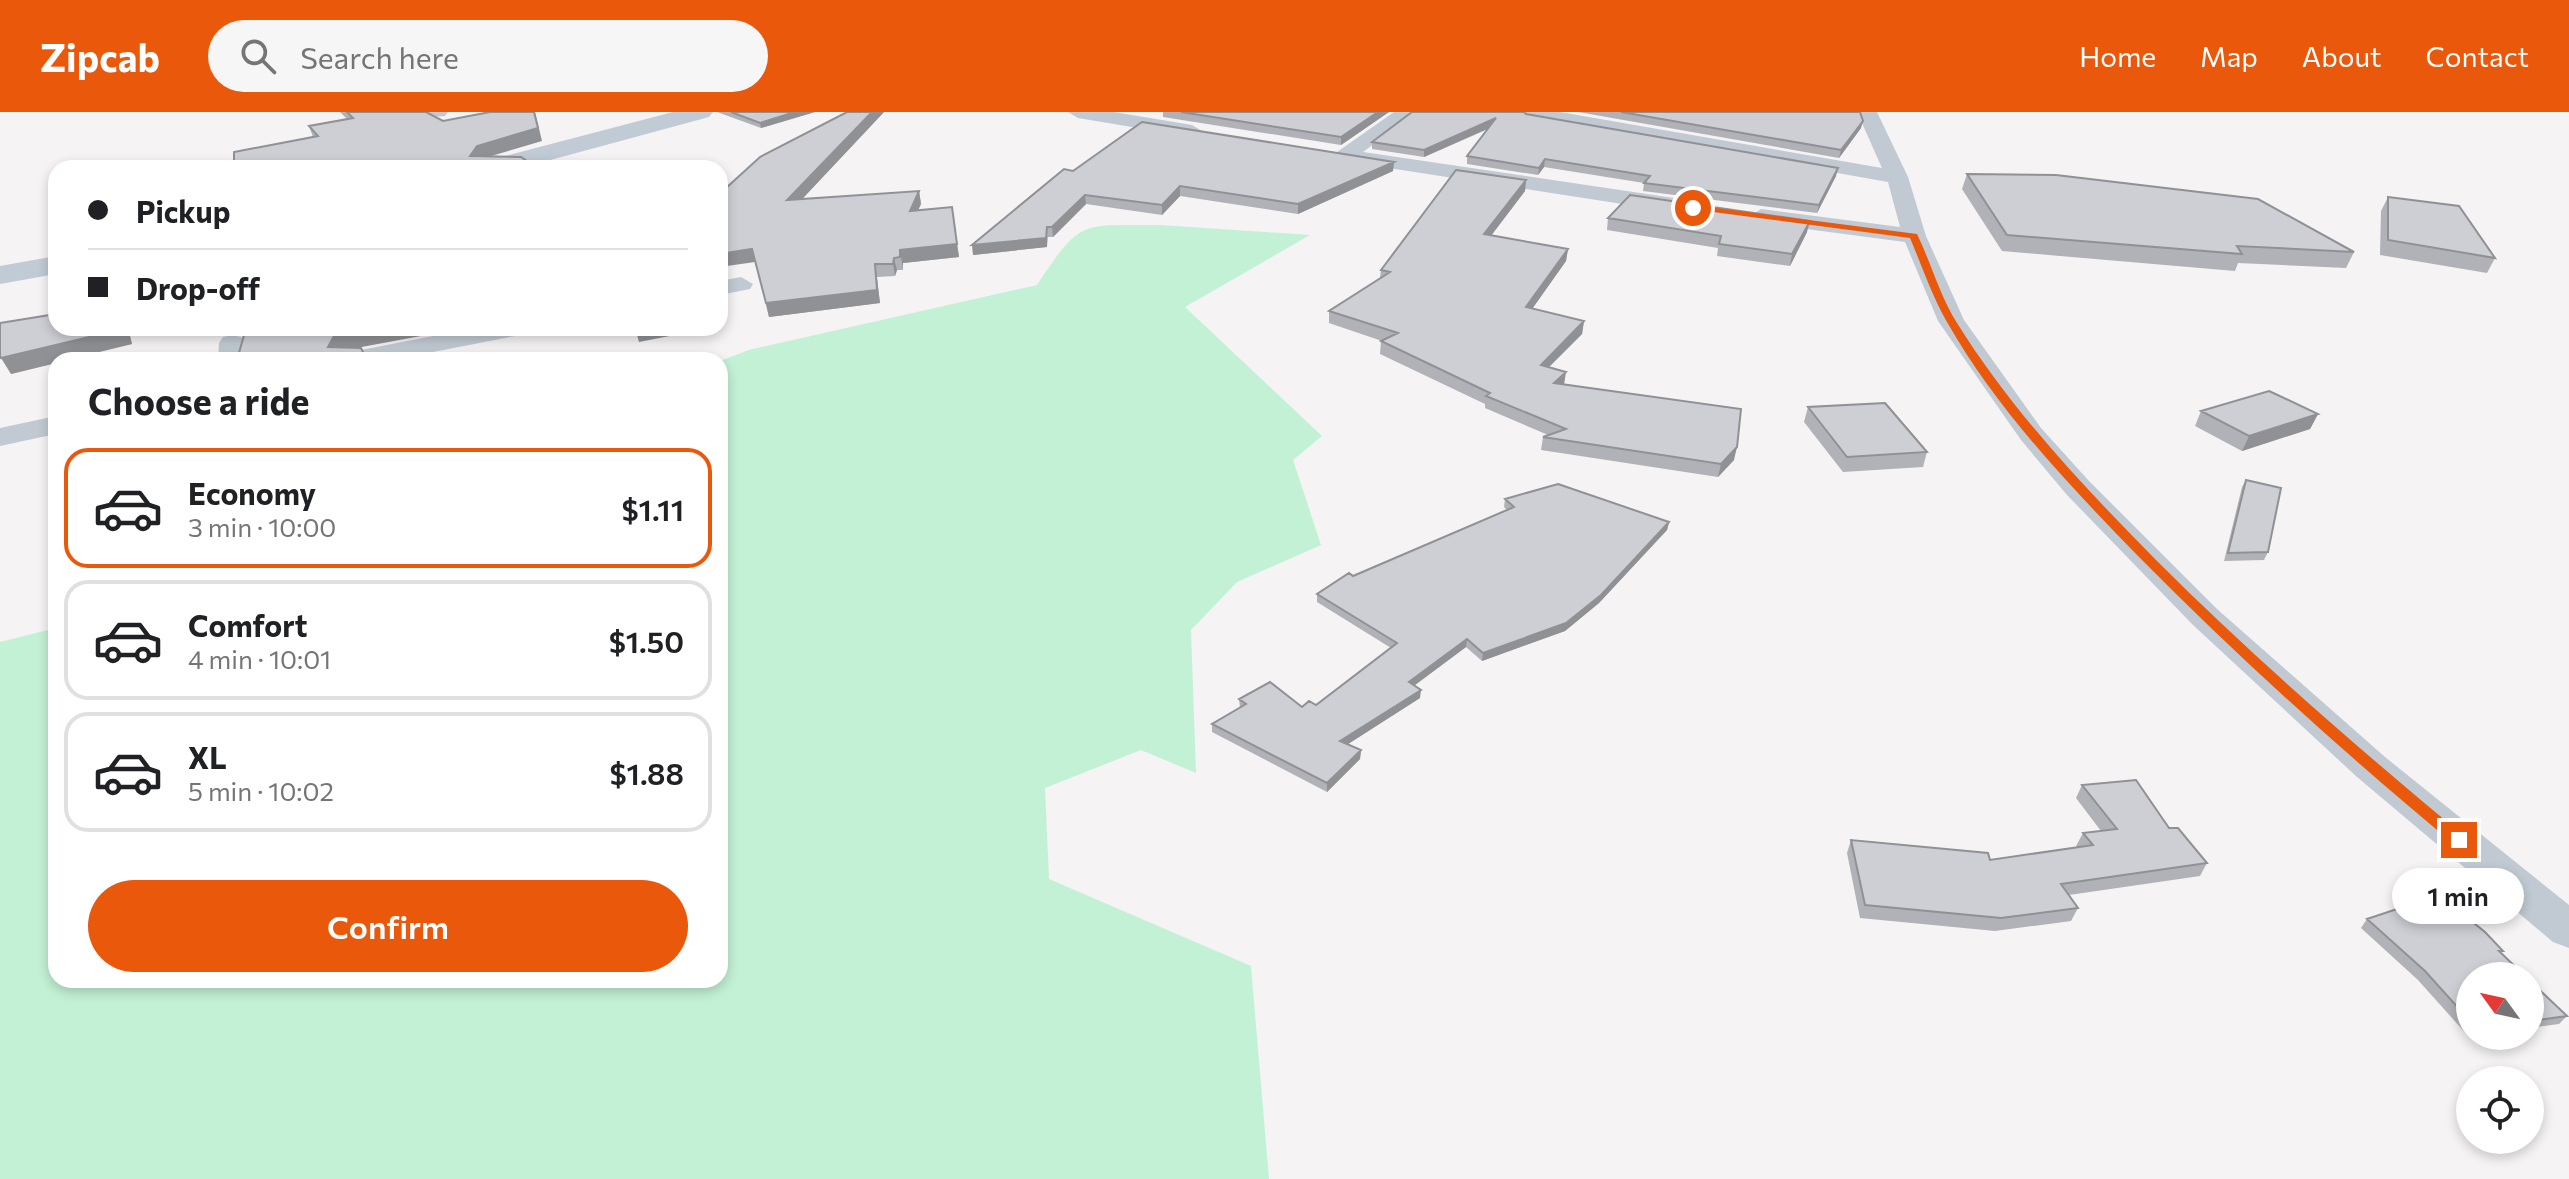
<!DOCTYPE html>
<meta charset="utf-8">
<style>
body{margin:0;font-family:Commissioner,sans-serif;background:#f6f6f6;color:#202124;height:100vh;display:flex;flex-direction:column;font-size:30px;white-space:nowrap}
*{box-sizing:border-box;margin:0}
p{font-size:26px;color:#757577}
.icon{flex:none;width:44px;height:44px;fill:none;stroke:currentColor;stroke-width:2;stroke-linecap:round;stroke-linejoin:round}
.map{position:relative;flex:1;overflow:hidden}
.sheet{position:absolute;left:48px;top:240px;width:680px;height:636px;display:flex;flex-direction:column;background:#fff;border-radius:24px;box-shadow:0 4px 12px #0003}
.sheet>*{flex:none}
.banner{position:absolute;left:48px;top:48px;width:680px;height:176px;border-radius:24px;box-shadow:0 4px 12px #0003;display:grid;align-content:center;height:176px;padding:0 40px;background:#fff}
.needle{width:52px;rotate:303deg}
.buttons{position:absolute;left:2456px;top:850px;display:grid;gap:16px}
.buttons a{display:grid;place-items:center;width:88px;height:88px;border-radius:50%;background:#fff;box-shadow:0 4px 12px #0003;font-size:40px}
.end{position:absolute;width:36px;height:36px;margin:-18px;border:10px solid #ea580c;background:#fff;box-shadow:0 0 0 4px #fff}
.from{border-radius:50%}
.bubble{position:absolute;height:56px;border-radius:28px;background:#fff;box-shadow:0 4px 12px #0003;font-size:26px;font-weight:600;line-height:56px;text-align:center}
.banner b{display:flex;align-items:center;gap:28px;height:76px;font-size:30px}
.banner b+b{border-top:2px solid #e0e0e0}
.banner i{width:20px;height:20px;background:#202124}
ul{padding:0;list-style:none}
li{display:flex;align-items:center;gap:24px;height:120px;margin:0 16px 12px;padding:0 24px;border:4px solid #e0e0e0;border-radius:24px}
li div{flex:1}
li b{display:block;font-size:30px}
li em{font-style:normal;font-weight:600}
li.current{border-color:#ea580c}
li>.icon{width:72px;height:72px;stroke-width:1.5}
h2{padding:0 40px;font-size:36px;line-height:96px}
.button{display:flex;gap:16px;margin-top:auto;padding:16px 40px}
.button a{flex:1;height:92px;border-radius:48px;background:#ea580c;color:#fff;font-size:32px;font-weight:600;line-height:92px;text-align:center}
header{display:flex;align-items:center;gap:48px;box-sizing:border-box;height:112px;padding:0 40px;background:#ea580c;color:#fff}
header strong{font-size:38px}
nav{display:flex;gap:44px;margin-inline-start:auto;font-size:28px}
.search{width:560px;height:72px;background:#f6f6f6;display:flex;align-items:center;gap:20px;box-sizing:border-box;padding:0 28px;border-radius:44px;color:#757577;font-size:30px}
.map>svg:first-child{display:block}
.green{fill:#c3f1d5}
.lines{fill:none;stroke-linecap:round;stroke-linejoin:round}
.street{fill:#c1cad2;fill-rule:evenodd}
.secondary{fill:#c1cbd6;fill-rule:evenodd}
.wall{fill:#b0b2b7}
.shaded-wall{fill:#909195}
.building{fill:#cdcfd5;stroke:#909195;stroke-width:2}
.route{fill:#ea580c}
</style>
<header>
<strong>Zipcab</strong>
<div class="search"><svg class="icon" aria-label="search" viewBox="0 0 24 24"><circle cx="10" cy="10" r="6"/><path d="M15 15l6 6"/></svg>Search here</div>
<nav><a>Home</a><a>Map</a><a>About</a><a>Contact</a></nav>
</header>
<div class="map">
<svg width="2569" height="1067" viewBox="0 0 2569 1067">
<rect width="100%" height="100%" fill="#f5f3f3"/>
<path class="green" d="M1160 113 1310 123 1185 195 1322 324 1293 348 1321 433 1237 470 1191 518 1196 661 1141 638 1045 676 1049 767 1251 854 1269 1067H0V530L56 516V868H720V249L749 238 1037 173C1082 105 1081 114 1160 113Z"/>
<g class="lines">
<path class="street" d="M418 0H448L445 4 419 6Z
M1068 0H1114L1192 13 1202 19 1192 25 1078 6Z
M1394 0H1417L1363 40 1674 86 1685 93 1674 100 1337 48 1334 44 1337 40Z
M1516 0H1560L1882 56 1857 0H1877L1908 65 1926 124 1964 208 2041 316 2089 369 2217 497 2385 645 2569 793V836L2553 830 2357 665 2193 513 2067 383 2021 328 1938 209 1905 130 1761 111 1750 104 1761 97 1900 115 1888 70 1526 6Z
M741 165 753 172 750 177 720 183V169Z
M474 216H528L515 224 392 248H337L341 242 351 240Z
M232 223 241 225 245 231 246 248H218L219 231 223 225Z
M56 304V322L0 334V316Z"/>
<path class="secondary" d="M673 0H713L709 5 521 56H478L482 50Z
M56 144V162L0 172V154Z"/>
</g>
<path class="wall" d="M340 0H426L443 9 542 29 313 25 309 14 347 7Z
M717 0H815L761 16Z
M847 0H884L802 87 919 79 921 92 918 98 952 95 959 145 903 151V158H897L895 164 877 165 880 191 769 205 755 150Z
M1163 0H1389L1341 33 1163 5Z
M1578 0H1860L1861 16 1839 46Z
M1526 2 1836 64 1817 101 1643 79 1644 71 1544 55 1538 63 1467 52V44L1488 17 1424 45 1372 37V30Z
M1394 50 1393 59 1298 102 1180 84 1162 103 1086 92 1053 125H1048L1047 135 973 143 1073 59Z
M1967 62 2354 140 2346 156 2238 151 2235 159 2002 139 1962 77Z
M1526 68 1525 79 1491 124 1568 137 1566 149 1532 197 1584 209 1582 222 1549 255 1564 272 1734 348 1718 365 1541 338 1543 325 1548 323 1485 296V292L1380 242 1381 229H1382L1329 211V199L1380 166 1381 158Z
M2388 85 2495 146 2487 161 2380 143 2381 99Z
M1608 106 1807 120 1790 154 1717 144 1718 136 1607 118Z
M56 216H143V219L129 220 132 232 56 248V251L11 262Z
M1808 295 1927 340 1923 355 1843 360 1804 310Z
M2201 299 2318 302 2310 317 2242 339 2195 314Z
M2246 368 2268 440 2264 448 2224 449 2242 375Z
M1505 387 1669 410 1667 418 1599 491 1565 519 1482 549 1466 535 1414 574 1420 586 1347 632 1361 638 1360 647 1327 680 1212 620V612L1240 596 1239 587 1302 595 1316 593 1391 536 1317 490V482L1353 464 1507 398 1504 395Z
M2082 673 2169 716 2207 751 2200 764 2069 783 2078 796 2071 809 1995 819 1860 806 1847 741 1851 728 1990 748 2077 735 2076 734 2083 721 2101 719 2076 686Z
M2367 807 2503 839 2470 864V924H2473L2469 925 2418 868 2361 816Z
M2530 869 2567 904 2559 912 2530 916Z"/>
<path class="shaded-wall" d="M535 0 542 29 481 47 470 44 477 34Z
M795 0H815L761 16 760 11Z
M872 0H884L790 100 787 88Z
M1378 0H1389L1341 33V25Z
M1496 6V13L1424 45V38Z
M1863 9 1861 16 1839 46 1841 38Z
M1545 47 1544 55 1538 63 1539 56Z
M1394 50 1393 59 1298 102V92Z
M1838 56 1836 64 1817 101 1819 93Z
M1526 68 1525 79 1483 134 1484 122Z
M1180 74V84L1162 103V93Z
M919 79 921 92 912 111 910 99Z
M1085 83 1086 92 1053 125 1052 115Z
M1810 109 1807 120 1790 154 1792 142Z
M1047 115V135L973 143 972 133Z
M957 132 959 145 903 151V158L900 138Z
M752 137 755 150 720 155V142Z
M1568 137 1566 149 1525 207 1526 195Z
M894 146 897 158 895 164 893 152Z
M875 152 880 191 769 205 766 191Z
M1584 209 1582 222 1539 265 1541 253Z
M123 216H127L129 220 132 232 67 248H56V251L11 262 1 246Z
M378 216H464L340 239 328 235 334 224Z
M635 216H689L690 220 639 230Z
M1566 260 1564 273 1554 271Z
M2318 302 2310 317 2242 339 2249 324Z
M1737 335 1734 348 1718 365 1721 352Z
M1669 410 1667 418 1599 491 1565 519 1482 549 1483 541Z
M1467 527 1466 535 1408 578 1409 570Z
M1421 578 1420 586 1339 638 1340 629Z
M1361 638 1360 647 1327 680V671Z"/>
<path class="building" d="M347 0H426L443 9 490 0H534L538 16 477 34 470 44 521 45 537 56H234V40L318 24 309 14 353 6Z
M731 0H795L760 11Z
M847 0H872L787 88 919 79 910 99 952 95 957 132 900 138V145L894 146 893 152H875L877 178 766 191 752 137 720 142V77L726 76 760 45Z
M1181 0H1378L1341 25Z
M1412 0H1524L1526 2 1838 56 1819 93 1644 71 1650 64 1545 47 1539 56 1467 44 1496 6 1424 38 1372 30Z
M1621 0H1860L1863 9 1841 38Z
M1142 10 1394 50 1298 92 1180 74 1162 93 1085 83 1052 115H1047L1046 126 972 133 1064 57 1073 59Z
M1456 58 1526 68 1484 122 1568 137 1526 195 1584 209 1541 253 1566 260 1554 271 1741 297 1737 335 1721 352 1543 325 1566 317 1486 284 1490 281 1381 229 1398 221 1329 199 1390 160 1381 158Z
M1967 62 2056 63 2258 87 2354 140 2237 134 2242 142 2007 123Z
M1630 83 1810 109 1792 142 1719 132 1721 124 1608 106Z
M2388 85 2459 94 2495 146 2388 128Z
M56 202V216L123 217 1 246 0 244V211Z
M246 216H378L334 224 328 235 361 236 367 248H237Z
M2269 279 2318 302 2249 324 2201 299Z
M1885 291 1927 340 1847 345 1808 295Z
M2246 368 2281 376 2268 440 2228 441Z
M1558 372 1669 410 1601 483 1566 511 1483 541 1467 527 1409 570 1421 578 1340 629 1361 638 1327 671 1212 612 1246 592 1239 587 1270 570 1302 595 1309 589 1316 593 1397 531 1317 482 1349 461 1353 464 1514 395 1505 387Z
M2136 668 2169 716H2178L2207 751 2061 772 2078 796 2001 806 1865 793 1851 728 1988 741 1990 748 2093 733 2083 721 2117 717 2082 673Z
M2439 783 2485 820 2503 839H2499L2525 864H2470V909L2425 859 2367 807Z
M2530 869 2567 904 2530 909Z"/>
<path class="route" d="M1693 93 1917 122C1931 151 1940 184 1957 211 2012 299 2083 374 2156 448 2254 546 2358 636 2464 724V732H2454C2344 641 2239 546 2139 445 2069 373 1997 298 1947 210 1932 184 1922 154 1910 126L1690 97Z"/>
</svg>
<div class="buttons">
<a><svg class="needle" viewBox="-14 -14 28 28"><path d="M0-13l5 13h-10z" fill="#e53935"/><path d="M0 13l5-13h-10z" fill="#757577"/></svg></a>
<a><svg class="icon" aria-label="locate" viewBox="0 0 24 24"><circle cx="12" cy="12" r="6"/><path d="M12 2v4M12 18v4M2 12h4M18 12h4"/></svg></a>
</div>
<i class="end from" style="left:1693px;top:96px"></i>
<i class="end" style="left:2459px;top:728px"></i>
<div class="bubble" style="left:2392px;top:756px;width:132px">1 min</div>
<div class="banner">
<b><i class="from"></i>Pickup</b>
<b><i></i>Drop-off</b>
</div>
<section class="sheet">
<h2>Choose a ride</h2>
<ul>
<li class="current"><svg class="icon" aria-label="car" viewBox="0 0 24 24"><path d="M5 17H2v-5l4-1 3-4h7l3 4 3 1v5h-3M9 17h6M6 11h13"/><circle cx="7" cy="17" r="2"/><circle cx="17" cy="17" r="2"/></svg><div><b>Economy</b><p>3 min · 10:00</p></div><em>$1.11</em></li>
<li><svg class="icon" aria-label="car" viewBox="0 0 24 24"><path d="M5 17H2v-5l4-1 3-4h7l3 4 3 1v5h-3M9 17h6M6 11h13"/><circle cx="7" cy="17" r="2"/><circle cx="17" cy="17" r="2"/></svg><div><b>Comfort</b><p>4 min · 10:01</p></div><em>$1.50</em></li>
<li><svg class="icon" aria-label="car" viewBox="0 0 24 24"><path d="M5 17H2v-5l4-1 3-4h7l3 4 3 1v5h-3M9 17h6M6 11h13"/><circle cx="7" cy="17" r="2"/><circle cx="17" cy="17" r="2"/></svg><div><b>XL</b><p>5 min · 10:02</p></div><em>$1.88</em></li>
</ul>
<div class="button"><a>Confirm</a></div>
</section>
</div>
